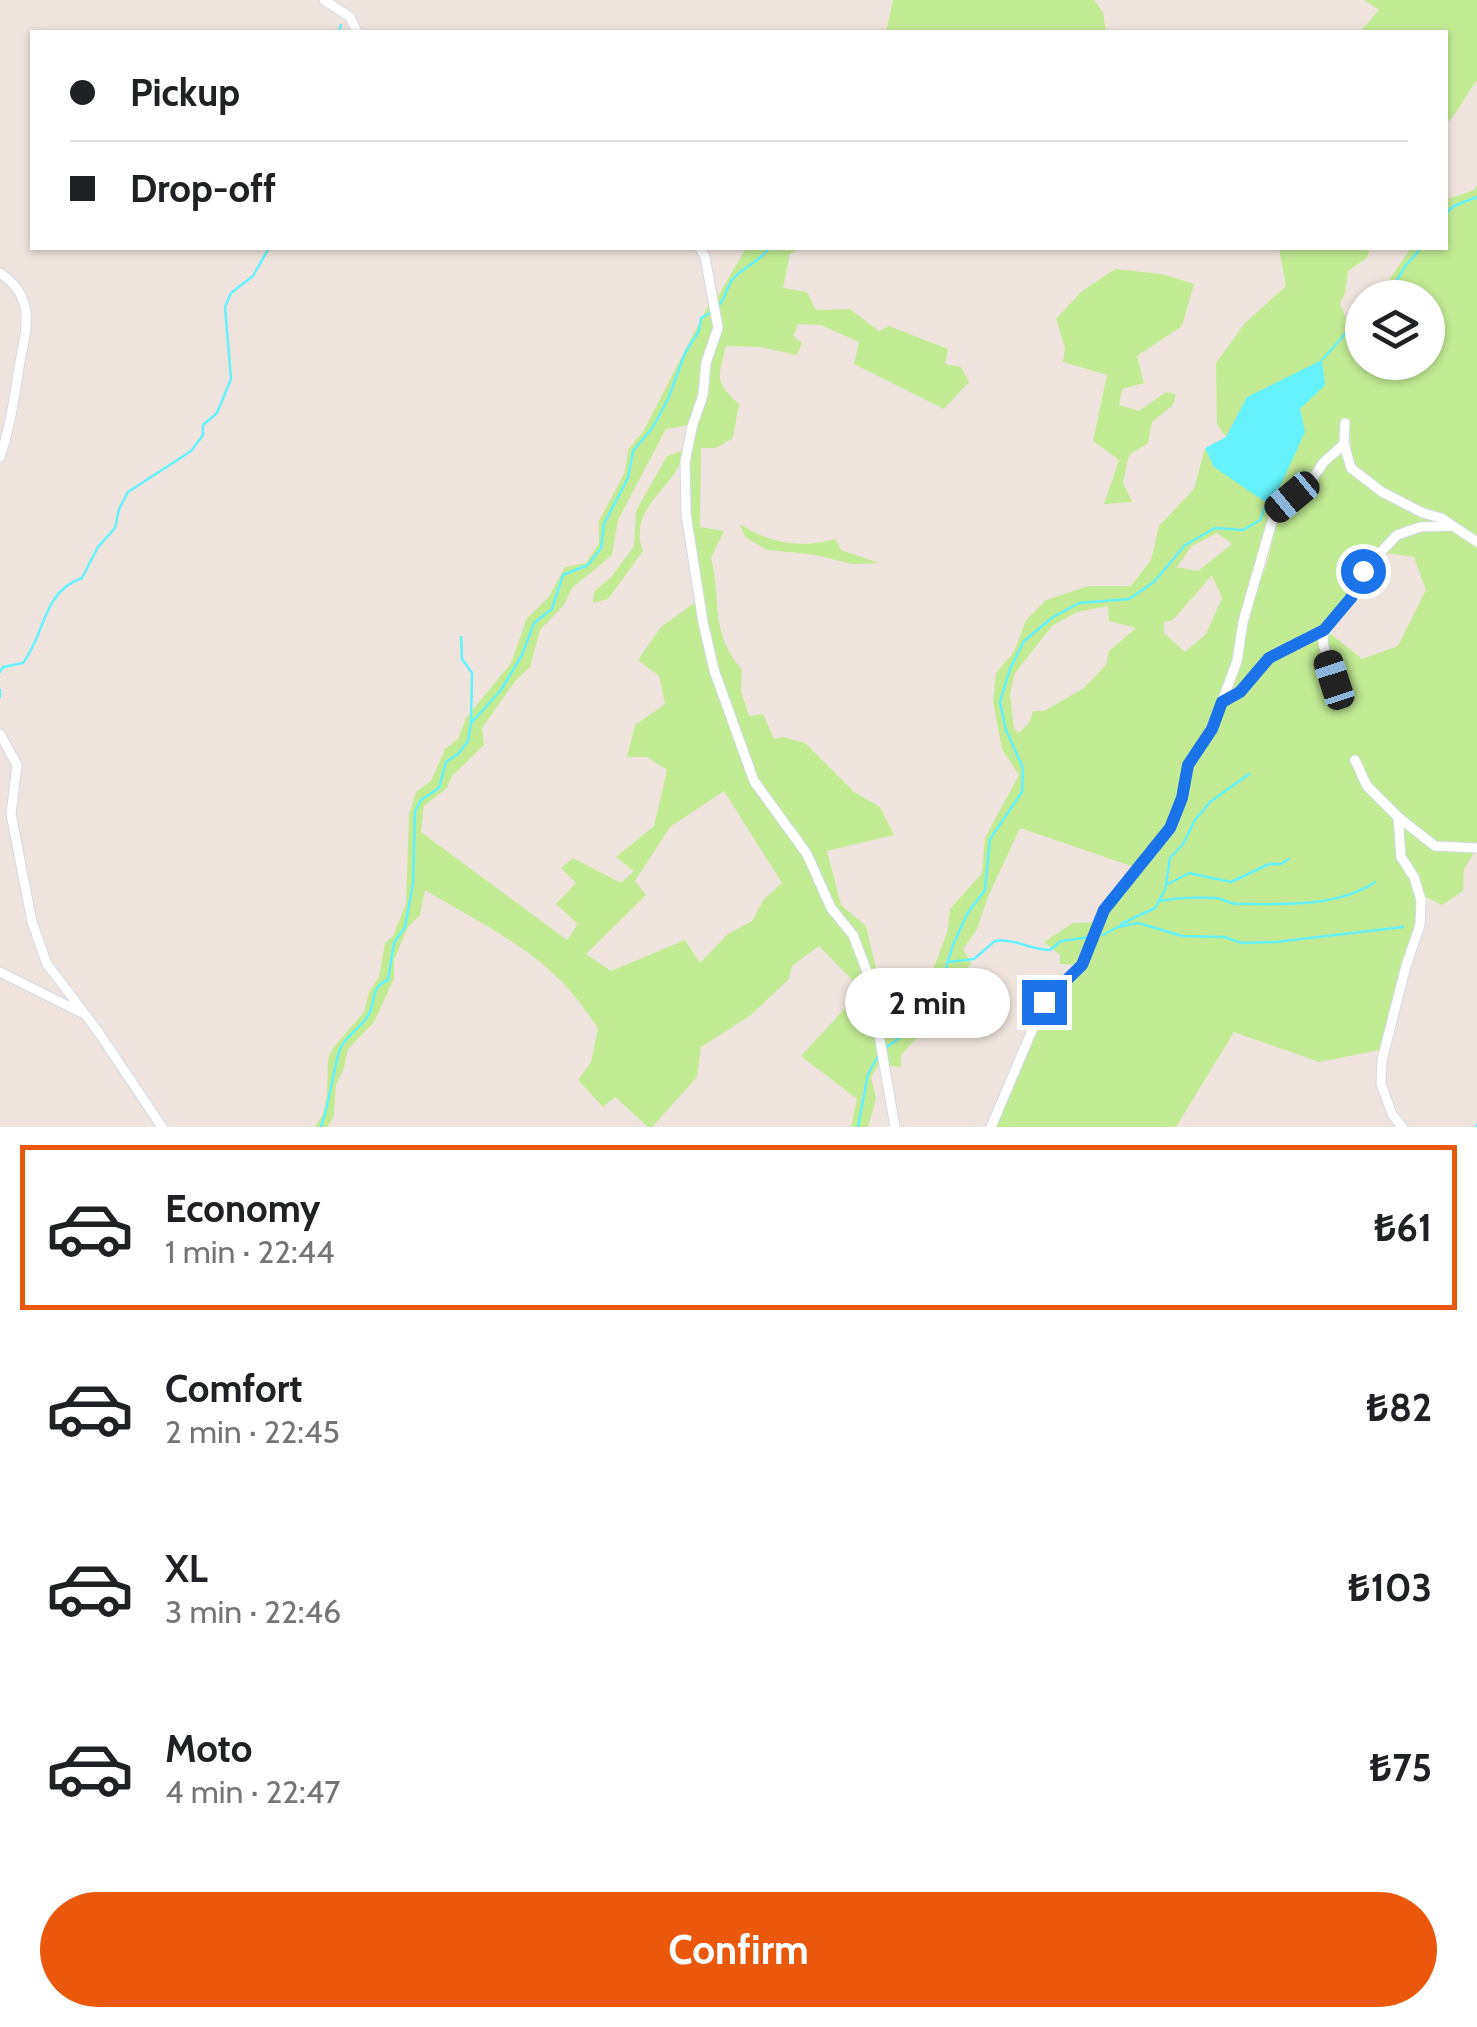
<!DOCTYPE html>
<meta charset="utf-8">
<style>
body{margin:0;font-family:Cabin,sans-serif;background:#f6f6f6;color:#202124;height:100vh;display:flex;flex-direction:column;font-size:38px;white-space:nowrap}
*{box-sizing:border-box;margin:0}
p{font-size:32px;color:#757577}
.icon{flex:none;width:55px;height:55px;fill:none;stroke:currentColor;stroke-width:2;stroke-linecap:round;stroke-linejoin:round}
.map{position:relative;height:1127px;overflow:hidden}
.panel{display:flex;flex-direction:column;background:#fff;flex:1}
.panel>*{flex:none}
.top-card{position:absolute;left:30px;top:30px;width:1418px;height:220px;border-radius:0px;box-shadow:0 2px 8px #0004;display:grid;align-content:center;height:220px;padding:0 40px;background:#fff}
.fabs{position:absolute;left:1345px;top:280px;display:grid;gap:20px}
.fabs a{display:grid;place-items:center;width:100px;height:100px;border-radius:50%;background:#fff;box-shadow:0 2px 8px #0004;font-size:50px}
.end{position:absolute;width:45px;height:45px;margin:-22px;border:12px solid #1a73e8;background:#fff;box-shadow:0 0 0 5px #fff}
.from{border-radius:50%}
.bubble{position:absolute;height:70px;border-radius:35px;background:#fff;box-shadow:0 2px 8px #0004;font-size:32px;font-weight:700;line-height:70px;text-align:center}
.car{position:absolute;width:30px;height:60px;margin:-30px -15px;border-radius:12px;box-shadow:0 0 8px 2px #0007;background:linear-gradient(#222 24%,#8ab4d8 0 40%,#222 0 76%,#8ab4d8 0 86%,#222 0)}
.top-card b{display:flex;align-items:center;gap:35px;height:95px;font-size:38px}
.top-card b+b{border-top:2px solid #e0e0e0}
.top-card i{width:25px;height:25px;background:#202124}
ul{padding:18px 0 0;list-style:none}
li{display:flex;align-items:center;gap:30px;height:165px;margin:0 20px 15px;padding:0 20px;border:5px solid transparent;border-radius:0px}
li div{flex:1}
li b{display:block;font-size:38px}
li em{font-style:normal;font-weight:700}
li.on{border-color:#ea580c}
li>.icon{width:90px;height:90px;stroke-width:1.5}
.cta{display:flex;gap:20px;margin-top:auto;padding:20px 40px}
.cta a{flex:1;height:115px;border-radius:60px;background:#ea580c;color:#fff;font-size:40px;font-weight:700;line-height:115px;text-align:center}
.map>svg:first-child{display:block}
.green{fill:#c3eb94;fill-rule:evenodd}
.water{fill:#65f2fc}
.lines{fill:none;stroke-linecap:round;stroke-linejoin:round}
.stream{stroke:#65f2fc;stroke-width:2.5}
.minor-casing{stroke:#d2dae6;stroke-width:11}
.minor{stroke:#fff;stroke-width:9}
.route{stroke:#1a73e8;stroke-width:12}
</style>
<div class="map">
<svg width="1477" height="1127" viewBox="0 0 1477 1127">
<rect width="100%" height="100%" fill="#efe4dd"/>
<path class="green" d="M893 0H1094L1103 12 1106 32H886Z
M1364 0H1477V81C1464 96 1461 109 1445 125V32H1360L1379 10Z
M1477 185V539L1440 514 1384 491 1353 467 1349 423 1344 419 1342 443 1273 511 1235 660 1210 728 1186 765 1179 798 1168 827 1137 868 1020 828 988 897 977 929 963 949 971 963 950 995 936 1009 929 1025 901 1055V1067L888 1066 873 977 842 916 758 781 717 670 706 622 690 520 689 460 710 365 722 330 717 298 746 248H800L790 254 783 288 807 292 816 310 850 309 879 331 889 326 948 349 945 364 961 367 969 382 944 409 854 364 859 342 821 325 798 324 793 336 802 343 797 355 761 347 726 346C718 378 714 382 739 404L733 438 716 448H701L700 527 724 531 711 558C722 602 709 631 742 670L741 691 749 716 763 714 774 739 783 737 805 743 854 792 880 807 894 835 827 851 841 905 866 926 877 973 887 982 918 973 924 993 947 933 950 909 982 873 985 838 1019 775 1002 749 993 702 996 673 1014 652 1026 620 1046 600 1088 586H1131L1151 560 1159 526 1194 489 1205 448 1214 467 1300 409 1322 361 1247 397 1226 437 1217 424 1216 363 1245 323 1286 286 1279 248H1370L1367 258 1348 271 1345 293 1340 303 1348 325 1362 314V362H1428V298L1386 297 1389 280 1411 248H1445V200L1474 190ZM1217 533 1232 544 1198 571 1177 567 1192 546ZM1212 575 1222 598 1206 634 1185 652 1164 633V622L1173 620ZM1108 606 1109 621 1136 628 1109 651 1106 665 1084 688 1044 711H1033L1029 723 1019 733 1014 729 1010 693 1015 673 1052 626 1077 612Z
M1115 269 1162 274 1194 284 1182 326 1137 356 1144 383 1122 389 1119 405 1139 411 1166 392 1176 394 1173 405 1152 422 1148 443 1129 455 1123 483 1132 502 1104 504 1119 460 1093 441 1107 375 1063 362 1065 348 1056 319 1082 291Z
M711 300C718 343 705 385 690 425L666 429 618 520 612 555 572 588 564 605 540 630 530 667 516 680 482 728 484 745 452 776 447 788 424 806 421 832 567 940 578 924 556 904 576 883 561 868 573 858 621 883 634 871 616 857 654 826 667 770 647 757H627L635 725 665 704 659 676 638 660 661 627 697 601 741 754 805 854 852 935 868 978 881 1061 871 1077 876 1099 868 1127H851L857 1099 801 1056 862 990 819 946 792 966 789 979 751 1015 701 1047 697 1077 652 1127H648L615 1097 603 1107 578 1080 591 1062 598 1028C585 1010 574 993 558 978 521 941 469 917 425 890L420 915 408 927 394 960V979L374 1022 348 1049 344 1068 336 1085 334 1116 327 1127H315L323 1114 327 1094 328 1059 333 1048 364 1012 369 992 379 977 385 943 393 936 406 904 409 814 416 792 431 781 445 749 458 739 466 718 511 663 527 618 549 597 565 567 586 563 599 543V521L625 472 628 450 644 430ZM724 791 782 883 764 899 752 921 728 934 700 963 685 940 611 971 586 954 646 895 635 881 670 827Z
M1344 448 1349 469 1448 525 1395 534 1323 628 1267 655 1238 689 1230 693 1242 656 1246 620 1268 560 1279 511Z
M685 450C678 487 626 507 643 551L608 599 593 603 594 592 612 576 634 546 636 511 667 456Z
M740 524C768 543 803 549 835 539L841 550 879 563 853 564 810 554 767 550 745 537Z
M1452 528 1477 544V845L1436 844 1358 776 1396 818 1399 859 1412 877 1418 900 1417 924 1380 1050 1319 1062 1234 1032 1176 1127H994L1047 1004 1085 967 1106 911 1173 830 1191 766 1223 707 1242 694 1271 660 1322 633 1325 644 1327 631 1362 659 1398 646 1426 590 1414 557 1381 552C1404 532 1422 529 1452 528Z
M1401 821 1435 848 1475 851 1464 869 1463 891 1442 905 1422 895 1403 856Z
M1097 922 1079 965 1060 964V955L1044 942 1073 923Z"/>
<path class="water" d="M1322 360 1325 385 1300 409 1305 432 1271 506 1214 467 1205 448 1226 437 1247 397Z"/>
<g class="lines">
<path class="stream" d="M339 32 341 25
M1445 214 1454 206 1477 197
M1387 298 1404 268 1421 248
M716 308C726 300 725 290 732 280 742 267 760 262 769 248
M1322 360 1353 325 1362 321
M461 637 462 659 472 673 471 722
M0 672 3 667 23 663C46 633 42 592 82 578L98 547 115 528 119 509 128 492 191 451 203 435V425L217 413 231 379 225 307 231 293 253 276 269 248
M0 690V697
M1166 885 1189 873 1231 882 1269 864H1281L1289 859
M1159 901C1177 898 1197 897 1215 898 1223 898 1229 904 1237 904 1282 904 1336 908 1375 882
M1121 924 1155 908 1165 890 1170 858 1183 844 1195 820 1210 802 1249 774
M1103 935 1118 927 1138 923 1182 936 1224 937 1242 943 1276 942 1403 927
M948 962 974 959 995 941C1016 938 1030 950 1050 950L1061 941 1091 937
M883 1050 910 1030 943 977 953 945 967 914 985 890 990 839 1022 792 1023 768 1006 730 1000 702 1010 669 1024 641 1053 617 1079 603 1129 599 1154 582 1185 545 1215 528 1243 530 1260 520 1267 503
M321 1127C330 1102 332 1074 340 1049 345 1036 364 1026 370 1012 376 997 371 987 388 980L394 943 405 927 413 884 415 811 421 800 439 788 446 762 458 754 468 741 471 723 501 690 522 655 534 623 552 609 563 575 588 565 601 548 604 524 628 478 633 451 653 427 668 399 685 353 699 331 701 318 710 313
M858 1127 868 1074 878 1056
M1476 1127 1477 1125"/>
<g class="minor-casing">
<path id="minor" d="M324 0 350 17 357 32
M700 248 705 257 718 328 706 363 703 395 692 427 685 462 686 514 703 622 714 670 754 781 807 854 831 908 853 935 869 977 895 1127
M0 273C42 300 22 340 17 380 13 408 9 431 0 457
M1345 423 1344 444 1351 468 1382 492 1423 513 1441 518 1477 542
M1335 680 1323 644 1324 630 1351 598 1363 571 1397 535 1420 527 1452 526
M1224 701 1240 692 1269 658 1324 630
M0 734 17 765 11 814 32 922 47 964 97 1030 162 1127
M1355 760 1367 786 1398 817 1435 846 1477 848
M1398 817 1401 857 1414 877 1421 900 1420 925 1406 966 1382 1060 1381 1084 1392 1114 1402 1127
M0 972 82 1013
M991 1127 1044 1002 1082 965 1104 911 1170 828 1182 798 1188 765 1212 729 1237 661 1243 622 1275 511 1309 483 1324 462 1344 444"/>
</g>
<use href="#minor" class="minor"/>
</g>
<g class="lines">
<path class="route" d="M1044 1002 1082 965 1104 910 1170 828 1182 798 1188 765 1212 729 1222 702 1240 692 1269 658 1324 630 1351 598 1363 571"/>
</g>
</svg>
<div class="fabs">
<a><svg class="icon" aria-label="layers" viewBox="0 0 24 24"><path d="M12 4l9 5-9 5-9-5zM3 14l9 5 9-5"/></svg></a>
</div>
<i class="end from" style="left:1363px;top:571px"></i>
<i class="end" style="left:1044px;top:1002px"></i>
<div class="bubble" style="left:845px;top:968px;width:165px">2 min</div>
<i class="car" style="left:1292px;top:497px;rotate:230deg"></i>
<i class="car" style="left:1334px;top:680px;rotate:342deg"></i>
<div class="top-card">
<b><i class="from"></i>Pickup</b>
<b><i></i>Drop-off</b>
</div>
</div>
<section class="panel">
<ul>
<li class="on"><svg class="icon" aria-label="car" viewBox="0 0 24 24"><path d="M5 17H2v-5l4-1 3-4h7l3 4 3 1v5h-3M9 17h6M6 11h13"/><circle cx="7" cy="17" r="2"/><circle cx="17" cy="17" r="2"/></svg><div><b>Economy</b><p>1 min · 22:44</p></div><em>₺61</em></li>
<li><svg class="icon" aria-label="car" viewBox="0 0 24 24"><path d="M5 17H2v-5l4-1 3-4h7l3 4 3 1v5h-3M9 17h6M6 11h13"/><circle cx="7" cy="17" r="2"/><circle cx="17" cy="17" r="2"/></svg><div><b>Comfort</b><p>2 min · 22:45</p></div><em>₺82</em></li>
<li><svg class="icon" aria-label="car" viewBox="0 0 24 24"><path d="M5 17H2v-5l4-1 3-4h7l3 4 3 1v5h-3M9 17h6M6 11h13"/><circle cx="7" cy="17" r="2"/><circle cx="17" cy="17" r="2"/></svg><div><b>XL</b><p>3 min · 22:46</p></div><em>₺103</em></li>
<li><svg class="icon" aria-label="car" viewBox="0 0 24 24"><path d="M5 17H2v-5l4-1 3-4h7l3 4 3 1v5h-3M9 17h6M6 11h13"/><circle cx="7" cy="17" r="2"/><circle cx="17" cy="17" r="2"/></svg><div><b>Moto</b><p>4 min · 22:47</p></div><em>₺75</em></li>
</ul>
<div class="cta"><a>Confirm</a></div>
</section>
